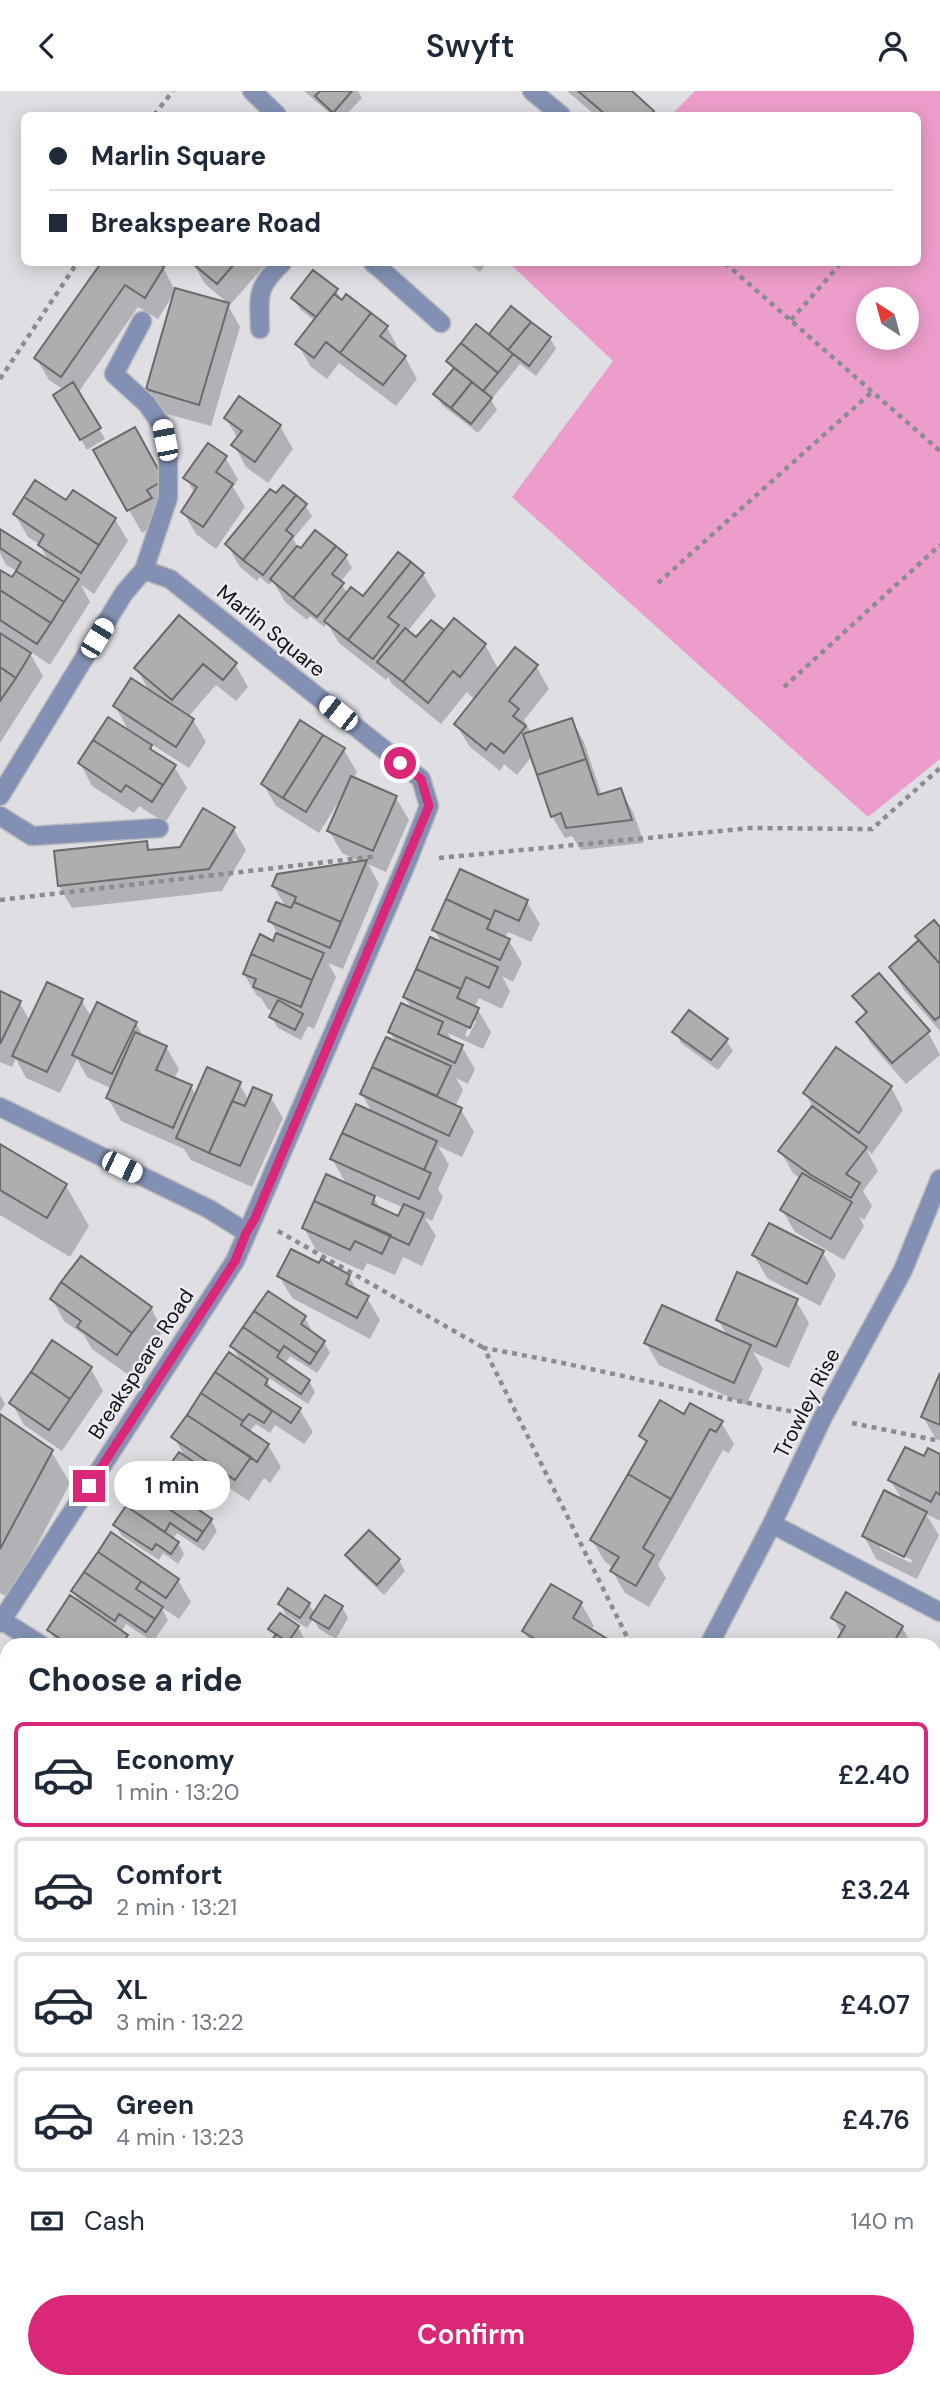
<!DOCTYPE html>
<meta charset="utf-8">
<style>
body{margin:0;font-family:"DM Sans",sans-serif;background:#f2f2f3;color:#1f2937;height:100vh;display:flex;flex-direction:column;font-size:26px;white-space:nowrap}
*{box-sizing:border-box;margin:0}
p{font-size:23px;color:#747a83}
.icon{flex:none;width:38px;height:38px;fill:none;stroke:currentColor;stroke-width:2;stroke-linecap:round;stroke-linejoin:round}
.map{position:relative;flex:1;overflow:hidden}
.drawer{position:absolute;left:0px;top:1547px;width:942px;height:751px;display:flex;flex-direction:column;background:#fff;border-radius:21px 21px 0 0;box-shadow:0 4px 18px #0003}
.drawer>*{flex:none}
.hud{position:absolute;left:21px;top:21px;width:900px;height:154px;border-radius:10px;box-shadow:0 4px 18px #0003;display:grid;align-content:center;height:154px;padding:0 28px;background:#fff}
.needle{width:46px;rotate:324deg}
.buttons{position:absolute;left:856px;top:196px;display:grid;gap:14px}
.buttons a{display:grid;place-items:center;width:63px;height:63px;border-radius:50%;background:#fff;box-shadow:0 4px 18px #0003;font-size:35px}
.end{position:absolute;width:32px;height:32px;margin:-16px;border:9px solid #db2777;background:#fff;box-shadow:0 0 0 4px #fff}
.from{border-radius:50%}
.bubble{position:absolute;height:49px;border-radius:24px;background:#fff;box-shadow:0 4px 18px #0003;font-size:23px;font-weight:600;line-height:49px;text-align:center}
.car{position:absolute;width:21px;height:42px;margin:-21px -10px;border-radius:9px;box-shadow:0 0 5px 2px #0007;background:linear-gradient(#fff 24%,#345 0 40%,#fff 0 76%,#345 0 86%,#fff 0)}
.hud b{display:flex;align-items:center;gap:24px;height:66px;font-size:26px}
.hud b+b{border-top:2px solid #e0e1e3}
.hud i{width:18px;height:18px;background:#1f2937}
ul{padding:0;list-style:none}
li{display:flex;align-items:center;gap:21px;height:105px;margin:0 14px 10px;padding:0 14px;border:4px solid #e0e1e3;border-radius:10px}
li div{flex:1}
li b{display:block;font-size:26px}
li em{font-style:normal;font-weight:600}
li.selected{border-color:#db2777}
li>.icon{width:63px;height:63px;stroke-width:1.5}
h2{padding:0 28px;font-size:32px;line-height:84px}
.pay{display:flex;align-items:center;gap:18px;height:77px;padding:0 28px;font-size:26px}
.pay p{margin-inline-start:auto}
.button{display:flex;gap:14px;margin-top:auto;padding:14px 28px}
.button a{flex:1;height:80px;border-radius:42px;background:#db2777;color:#fff;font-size:28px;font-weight:600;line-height:80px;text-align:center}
header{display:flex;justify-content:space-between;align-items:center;height:91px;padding:0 28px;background:#fff;font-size:32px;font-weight:600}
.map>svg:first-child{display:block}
.green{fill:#ed9dcb;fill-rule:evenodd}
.shadow{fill:#0003;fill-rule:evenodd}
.building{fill:#b0adb1;stroke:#6c696d;stroke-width:2}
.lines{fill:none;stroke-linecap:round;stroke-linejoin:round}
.lane-casing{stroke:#bab9be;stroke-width:21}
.street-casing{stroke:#bab9be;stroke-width:21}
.path{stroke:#8c8b8f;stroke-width:4.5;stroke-dasharray:5 5;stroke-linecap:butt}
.lane{stroke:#8291b3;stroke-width:18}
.street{stroke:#8291b3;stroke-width:18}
.route{stroke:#db2777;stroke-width:9}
.labels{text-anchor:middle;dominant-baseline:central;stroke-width:5;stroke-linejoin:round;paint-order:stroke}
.street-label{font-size:21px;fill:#131315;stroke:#ecebf0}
</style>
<header><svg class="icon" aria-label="back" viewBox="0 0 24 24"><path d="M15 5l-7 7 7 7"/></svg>Swyft<svg class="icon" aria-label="person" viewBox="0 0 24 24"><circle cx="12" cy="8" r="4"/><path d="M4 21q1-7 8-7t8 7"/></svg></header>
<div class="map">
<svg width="940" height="2297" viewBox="0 0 940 2297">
<rect width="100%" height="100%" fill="#dfdee3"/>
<path class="green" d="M695 0H940V668L868 726 512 406 613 270 509 172H917V24H671ZM868 208H906V247H868Z"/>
<path class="shadow" d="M304 0H358L362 7 346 24H332Z
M567 0H629L655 24H595Z
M103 172H155L163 177 175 199 230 214 229 216 240 236 211 335 160 321 147 298 175 200 158 228 138 216 78 302 105 348 87 359 55 304 64 299 49 289 36 267Z
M193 172H267L230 214 205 193Z
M468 172H487L480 181Z
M336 199 343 211 387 236 399 259 398 261 405 266 417 288 396 315 339 272 327 288 310 275 298 253 315 230 300 218 293 207Z
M512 217 550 247 556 258 536 285 520 273 491 309 497 319 478 342 442 314 436 303 454 280 448 270 489 245Z
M226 327 280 335 293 358 268 392 246 376 234 354 238 348Z
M134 339 176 412 158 421 163 430 142 442 96 360Z
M225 366 238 388 233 396 245 416 216 458 196 443 183 421 195 403 186 387Z
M67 411 115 428 128 450 94 503 81 494 90 511 50 574 28 559 43 585 0 652V481L12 488 17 480 6 474 0 462V441L49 471 39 453 28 446 15 424Z
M305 414 312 425 293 448 299 458 346 466 352 477 340 491 348 503 363 508 423 483 436 505 407 541 417 549 431 531 444 542 485 554 499 579 536 575 549 598 524 629 531 642 572 629 584 651 602 705 620 699 633 721 644 752 581 759 572 745 565 747 552 725 532 665 517 684 504 673 500 680 469 655 456 633 475 609 467 601 441 633 392 593 388 586 386 589 339 552 327 532 324 536 310 525 307 529 285 511 273 490 269 494 260 486 257 490 240 476 227 454Z
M179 526 235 573 248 596 236 610 216 594 188 626 193 629 206 651 189 677 148 651 155 663 174 675 187 697 165 732 139 715 134 722 92 695 80 672 130 642 115 615 150 601 136 577Z
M300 632 344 659 357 681 353 688 396 707 409 729 386 781 368 773 379 793 343 878 328 872 336 886 314 938 308 935 301 949 278 937 271 926 274 921 268 918 261 907 257 905 244 883 274 852 278 843 270 830 286 816 273 795 363 772 342 762 329 740 343 708 341 707 319 742 276 715 263 693Z
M233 737 246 759 222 800 72 817 59 795 56 761 146 751 151 761 181 757Z
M461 780 527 811 540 833 531 851 508 841 505 848 509 850 522 872 513 891 502 885 510 900 502 918 479 907 474 917 478 919 491 941 483 958 448 942 453 952 462 956 475 978 468 993 456 987 463 999 455 1016 461 1019 474 1041 462 1066 438 1055 449 1074 438 1098 443 1106 432 1130 425 1127 436 1145 422 1175 403 1166 395 1184 367 1172 363 1180 316 1159 304 1137 347 1094 332 1068 373 1023 362 1003 387 948 397 953 390 941 412 919 405 906 443 853 434 839ZM472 930H476L468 946 465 944ZM372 1103 404 1117 399 1128 382 1120Z
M940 839V940L904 899 891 877Z
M0 902 19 911 30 930 81 909 92 927 136 932 144 947 166 956 179 978 174 988 191 995 196 1005 239 992 249 1010 270 1005 283 1027 252 1096 191 1069 184 1058 121 1030 108 1007 112 998 87 986 77 968 60 1002 26 987 16 968 12 976 0 971Z
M855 905 928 941 940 964 906 993 871 953 858 931 866 924Z
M675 941 726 949 733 960 718 979 681 952Z
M891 996 903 1019 872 1063 866 1058 878 1080 863 1100 872 1115 864 1129 859 1125 864 1135 844 1169 795 1141 782 1119 800 1088 793 1082 780 1060 813 1016 805 1002Z
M0 1055 66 1095 89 1135 70 1166 0 1124Z
M823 1162 836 1184 820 1215 767 1187 754 1164Z
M279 1185 349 1186 359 1202 367 1207 380 1229 370 1248 292 1207Z
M52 1208 151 1217 163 1239 130 1285 92 1258 84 1244 64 1230Z
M796 1210 809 1232 789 1277 753 1261 763 1278 746 1314 659 1274 646 1252 728 1246 718 1229Z
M305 1227 311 1238 309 1241 324 1251 330 1262 317 1282 290 1265 285 1273 309 1290 315 1301 308 1313 263 1283 274 1302 300 1319 313 1341 304 1353 275 1334 270 1342 256 1333 249 1341 268 1354 281 1376 270 1392 264 1387 249 1410 205 1381 211 1391 194 1417 211 1429 217 1440 204 1460 177 1442 173 1448 178 1452 184 1463 178 1473 163 1462 159 1469 122 1445 115 1434 151 1380 163 1388 179 1364 186 1368 174 1346 216 1282 242 1273 232 1255Z
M91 1278 103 1300 62 1360 24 1334 12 1312Z
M940 1287V1350L936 1348 923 1326Z
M0 1304 5 1313 0 1321Z
M684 1325 721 1331 734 1353 729 1362 723 1359 658 1474 666 1487 649 1516 625 1502 612 1480 614 1477 605 1471 592 1449 647 1354 641 1345Z
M0 1326 51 1360 70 1392 9 1507 0 1502Z
M940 1365V1430L926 1423 939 1444 917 1488 876 1468 864 1445 903 1410 890 1389 925 1367ZM880 1453 912 1469 911 1472 880 1457Z
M369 1441 399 1469 405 1480 384 1504 354 1475 347 1465Z
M99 1462 178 1489 191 1511 179 1528 161 1516 168 1529 153 1551 126 1533 121 1541 127 1545 132 1554H58L49 1539 80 1513 73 1500Z
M581 1512 594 1535 591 1540 613 1554H532L524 1540Z
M280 1513H309L315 1523 342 1516 348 1527 336 1548 319 1538 313 1528 307 1537 286 1524Z
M833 1527 902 1536 912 1554H836L842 1543Z
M298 1536 304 1547 300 1554H271L276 1547 270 1538Z
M7 1599V1677L0 1673V1610Z
M2 1747 7 1750V1782L4 1780 0 1787V1750Z
M934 1868 940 1877V1901L934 1911Z
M940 1960V2043L934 2045V1962L938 1964Z
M934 2229 940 2236V2297H903L906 2294 902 2291H934Z
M390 2291H489L492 2295 490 2297H386Z
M746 2291H800L796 2295 797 2297H741Z"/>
<path class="building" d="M320 0H352L333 22 315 5Z
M578 0H632L654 20 650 24H606Z
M101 172H157L164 176 145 207 125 194 61 286 34 267Z
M192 172H235L217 193Z
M313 179 338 198 316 226 291 207Z
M175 197 229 212 199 314 146 298Z
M334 203 342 209 346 203 371 222 340 262 326 251 314 267 295 253Z
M511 215 531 231 508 259 489 243Z
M371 222 388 235 380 245 406 265 383 294 340 262Z
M531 231 551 246 529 275 508 259Z
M476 233 513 263 498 282 461 252Z
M461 252 498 282 483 300 446 270Z
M454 277 472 291 451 317 433 303Z
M73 291 101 337 80 349 53 304Z
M472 291 492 307 471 333 451 317Z
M239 305 281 334 255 371 231 354 242 340 224 327Z
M135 336 164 389 147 399 152 407 127 420 93 359Z
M208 352 227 365 216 381 233 393 203 436 181 421 197 396 183 387Z
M35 389 66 409 73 399 116 427 99 454 24 406Z
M283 394 296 404 243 469 225 453 270 398 276 402Z
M296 404 307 413 286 439 293 445 263 484 243 469Z
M24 406 99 454 81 482 38 454 44 444 13 423Z
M0 438 79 488 64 511 16 480 21 471 0 457Z
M315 439 336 455 293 507 270 488 297 455 301 457Z
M336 455 347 464 332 483 344 492 317 526 293 507Z
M398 461 411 471 348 549 324 530 351 496 363 505Z
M411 471 424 482 388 526 399 534 373 568 348 549Z
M0 479 12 486 16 480 64 511 51 532 0 499Z
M0 499 51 532 37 553 0 529Z
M179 524 237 572 223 589 203 573 172 609 134 577Z
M454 527 486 553 460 586 453 580 428 612 403 591Z
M431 529 444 539 403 591 377 571 405 537 416 546Z
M0 542 31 562 16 587 0 576Z
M515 556 538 574 509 610 519 618 513 625 526 635 504 662 491 652 486 659 454 633Z
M0 576 16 587 0 610Z
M131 587 194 628 176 656 113 615Z
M108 626 152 654 150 658 176 674 163 694 93 649Z
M572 627 586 668 537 684 523 643Z
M300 629 323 644 283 707 261 693Z
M323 644 345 657 306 721 283 707Z
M93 649 163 694 152 711 126 694 121 701 78 672Z
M586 668 598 704 621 697 632 729 566 737 561 722 551 726 537 684Z
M351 685 397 705 373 760 327 740Z
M203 717 235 736 209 778 58 795 54 760 147 750 148 759 180 756Z
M367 769 341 831 294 811 296 806 272 795 277 783Z
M460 778 528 809 519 830 495 819 491 829 446 808Z
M446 808 491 829 487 838 510 848 500 869 432 839Z
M276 811 291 817 294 811 341 831 330 857 268 830Z
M934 829 940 836V873L915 845Z
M276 842 324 862 312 889 251 863 260 843 273 850Z
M430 846 498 876 489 897 466 886 461 898 416 878Z
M919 849 940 873V925L935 929 889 876Z
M251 863 312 889 301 916 253 896 256 888 243 883Z
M416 878 461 898 457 907 479 917 470 937 403 906Z
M879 882 930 940 892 972 856 931 867 921 852 905Z
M47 891 83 908 47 981 12 965Z
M0 900 21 910 0 953Z
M278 909 303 923 295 939 269 926Z
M97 911 137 931 112 983 72 964Z
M401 912 443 931 438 943 463 954 455 972 388 941Z
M689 919 728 948 711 969 672 941Z
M135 941 167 955 156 979 192 994 173 1037 106 1007Z
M386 946 451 975 437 1005 372 976Z
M836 956 892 995 859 1042 803 1002Z
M207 976 241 991 209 1062 176 1047Z
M372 976 462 1017 449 1045 360 1003Z
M253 996 272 1004 240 1075 209 1062 232 1010 245 1015Z
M356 1013 437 1050 424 1079 342 1042Z
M812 1015 867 1056 846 1083 860 1092 851 1107 811 1084 778 1060Z
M342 1042 431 1082 419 1108 330 1068Z
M0 1053 67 1093 47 1127 0 1099Z
M802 1082 852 1111 831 1148 780 1119Z
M326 1083 375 1105 372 1113 398 1125 404 1113 424 1122 409 1154 314 1110Z
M314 1110 391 1144 382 1163 355 1150 350 1159 302 1137Z
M769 1132 824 1160 807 1193 752 1164Z
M291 1158 319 1172 321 1168 350 1184 346 1193 369 1205 357 1227 277 1185Z
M81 1165 152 1216 132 1242 61 1191Z
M737 1181 798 1208 776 1256 716 1229Z
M61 1191 132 1242 117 1264 77 1236 81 1230 50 1208Z
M268 1200 306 1225 301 1233 325 1250 317 1262 254 1220Z
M662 1214 751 1254 734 1292 644 1252Z
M254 1220 317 1262 310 1273 284 1255 280 1261 243 1236Z
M243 1236 280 1261 277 1266 310 1289 301 1303 230 1255Z
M52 1249 92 1276 70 1308 31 1281Z
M229 1261 268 1288 265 1294 301 1317 291 1332 215 1281Z
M31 1281 70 1308 49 1339 9 1312Z
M215 1281 272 1320 264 1332 249 1323 243 1330 201 1302Z
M940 1282V1334L921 1326Z
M201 1302 243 1330 241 1334 269 1353 257 1371 187 1324Z
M660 1309 684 1323 690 1312 723 1330 716 1341 710 1338 671 1408 628 1383 647 1350 639 1345Z
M0 1323 53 1359 0 1458Z
M187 1324 251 1366 235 1389 171 1346Z
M905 1356 924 1365 928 1357 940 1363V1404L936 1401 931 1411 888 1389Z
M179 1361 206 1379 190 1404 162 1385Z
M151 1378 190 1404 186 1410 212 1428 203 1441 138 1397Z
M628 1383 671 1408 643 1457 654 1464 636 1495 610 1480 619 1466 590 1449Z
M138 1397 203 1441 197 1450 170 1432 165 1441 126 1415Z
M884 1399 927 1421 904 1466 862 1445Z
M126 1415 179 1451 171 1463 156 1453 152 1459 113 1434Z
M369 1439 400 1468 377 1494 345 1464Z
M111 1441 179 1488 166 1507 98 1461Z
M98 1461 141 1490 136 1498 163 1516 155 1528 84 1481Z
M84 1481 155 1528 146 1541 119 1523 115 1530 71 1500Z
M551 1493 582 1511 573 1527 614 1552 613 1554H545L522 1540Z
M288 1497 310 1512 300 1527 278 1513Z
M846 1501 903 1535 892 1554H834L845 1535 831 1527Z
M70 1504 128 1544 121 1554H70L47 1539Z
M325 1504 343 1515 329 1538 310 1527Z
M280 1522 299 1535 288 1551 268 1538Z
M276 1543 292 1554H269Z
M7 1596V1617L0 1613V1607Z
M0 1613 7 1617V1645L0 1640Z
M0 1640 7 1645V1672L0 1667Z
M0 1677 7 1681V1721L5 1725 0 1721Z
M1 1744 7 1748V1770L0 1765Z
M940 1957V2017L934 2014V1960L937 1962Z
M935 2257 940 2261V2297H901L906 2291H934Z
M141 2291H161L171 2297H137Z
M388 2291H422L432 2297H385Z
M422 2291H468L464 2297H432Z
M744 2291H796L791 2297H739Z"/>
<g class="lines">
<g class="lane-casing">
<path id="lane" d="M532 0 561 24
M377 175 441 232
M142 230 114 283 147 313 162 335 168 363V407L144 479
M260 238C259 204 256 197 282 172
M0 725 32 745 159 737
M1 1529 41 1554
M0 1733 7 1738"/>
</g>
<g class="street-casing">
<path id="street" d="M252 0 277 24
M373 172 377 175
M0 705 124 502 144 479 170 488 421 688 429 715 407 771 235 1170 0 1532
M0 1016 209 1118 246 1141
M772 1433 940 1521
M709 1554 772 1433 823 1326 903 1179 940 1088
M276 2297 280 2291"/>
</g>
<path class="path" d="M154 24 173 0
M725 172 940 360
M791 229 841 172
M0 288 77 172
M658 492 873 300
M784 596 940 454
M439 767 751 737 872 738 940 677
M0 809 378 765
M278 1140 484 1257
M852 1332 940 1350
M631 1554 484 1257C588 1275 691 1302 795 1321
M934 2108 940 2114
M689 2297 694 2291"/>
<use href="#lane" class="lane"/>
<use href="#street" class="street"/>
</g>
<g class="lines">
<path class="route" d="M89 1395 235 1170 246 1142 255 1127 429 715 421 688 400 672"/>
</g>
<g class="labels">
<g class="street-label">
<text transform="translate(271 540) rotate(39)">Marlin Square</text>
<text transform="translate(141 1273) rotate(-57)">Breakspeare Road</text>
<text transform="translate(807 1312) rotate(-63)">Trowley Rise</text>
</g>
</g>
</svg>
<div class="buttons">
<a><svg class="needle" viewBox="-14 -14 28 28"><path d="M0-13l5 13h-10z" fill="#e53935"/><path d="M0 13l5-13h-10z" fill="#747a83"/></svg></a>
</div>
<i class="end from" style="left:400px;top:672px"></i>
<i class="end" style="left:89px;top:1395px"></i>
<div class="bubble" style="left:114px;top:1370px;width:116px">1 min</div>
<i class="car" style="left:165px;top:349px;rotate:349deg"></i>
<i class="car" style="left:97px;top:547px;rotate:31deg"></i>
<i class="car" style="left:338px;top:622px;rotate:308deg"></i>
<i class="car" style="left:122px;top:1076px;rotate:116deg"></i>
<div class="hud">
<b><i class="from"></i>Marlin Square</b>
<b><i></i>Breakspeare Road</b>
</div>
<section class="drawer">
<h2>Choose a ride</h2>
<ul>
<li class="selected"><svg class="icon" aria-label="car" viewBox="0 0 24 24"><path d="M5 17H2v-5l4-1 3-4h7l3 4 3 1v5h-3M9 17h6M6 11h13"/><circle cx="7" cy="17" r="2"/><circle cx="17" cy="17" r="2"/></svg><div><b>Economy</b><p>1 min · 13:20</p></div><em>£2.40</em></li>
<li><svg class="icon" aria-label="car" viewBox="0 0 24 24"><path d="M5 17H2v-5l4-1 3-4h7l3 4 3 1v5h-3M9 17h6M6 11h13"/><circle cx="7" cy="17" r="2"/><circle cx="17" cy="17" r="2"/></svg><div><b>Comfort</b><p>2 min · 13:21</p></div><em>£3.24</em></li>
<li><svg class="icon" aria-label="car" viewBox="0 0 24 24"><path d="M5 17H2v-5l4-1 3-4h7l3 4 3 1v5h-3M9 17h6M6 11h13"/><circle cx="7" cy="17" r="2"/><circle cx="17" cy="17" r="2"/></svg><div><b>XL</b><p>3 min · 13:22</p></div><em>£4.07</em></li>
<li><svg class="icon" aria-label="car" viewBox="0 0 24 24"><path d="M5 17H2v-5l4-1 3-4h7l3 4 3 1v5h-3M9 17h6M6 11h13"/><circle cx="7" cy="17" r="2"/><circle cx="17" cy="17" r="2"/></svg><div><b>Green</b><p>4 min · 13:23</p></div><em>£4.76</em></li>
</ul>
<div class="pay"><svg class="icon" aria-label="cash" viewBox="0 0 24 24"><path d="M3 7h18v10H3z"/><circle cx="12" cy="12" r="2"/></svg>Cash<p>140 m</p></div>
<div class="button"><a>Confirm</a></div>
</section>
</div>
